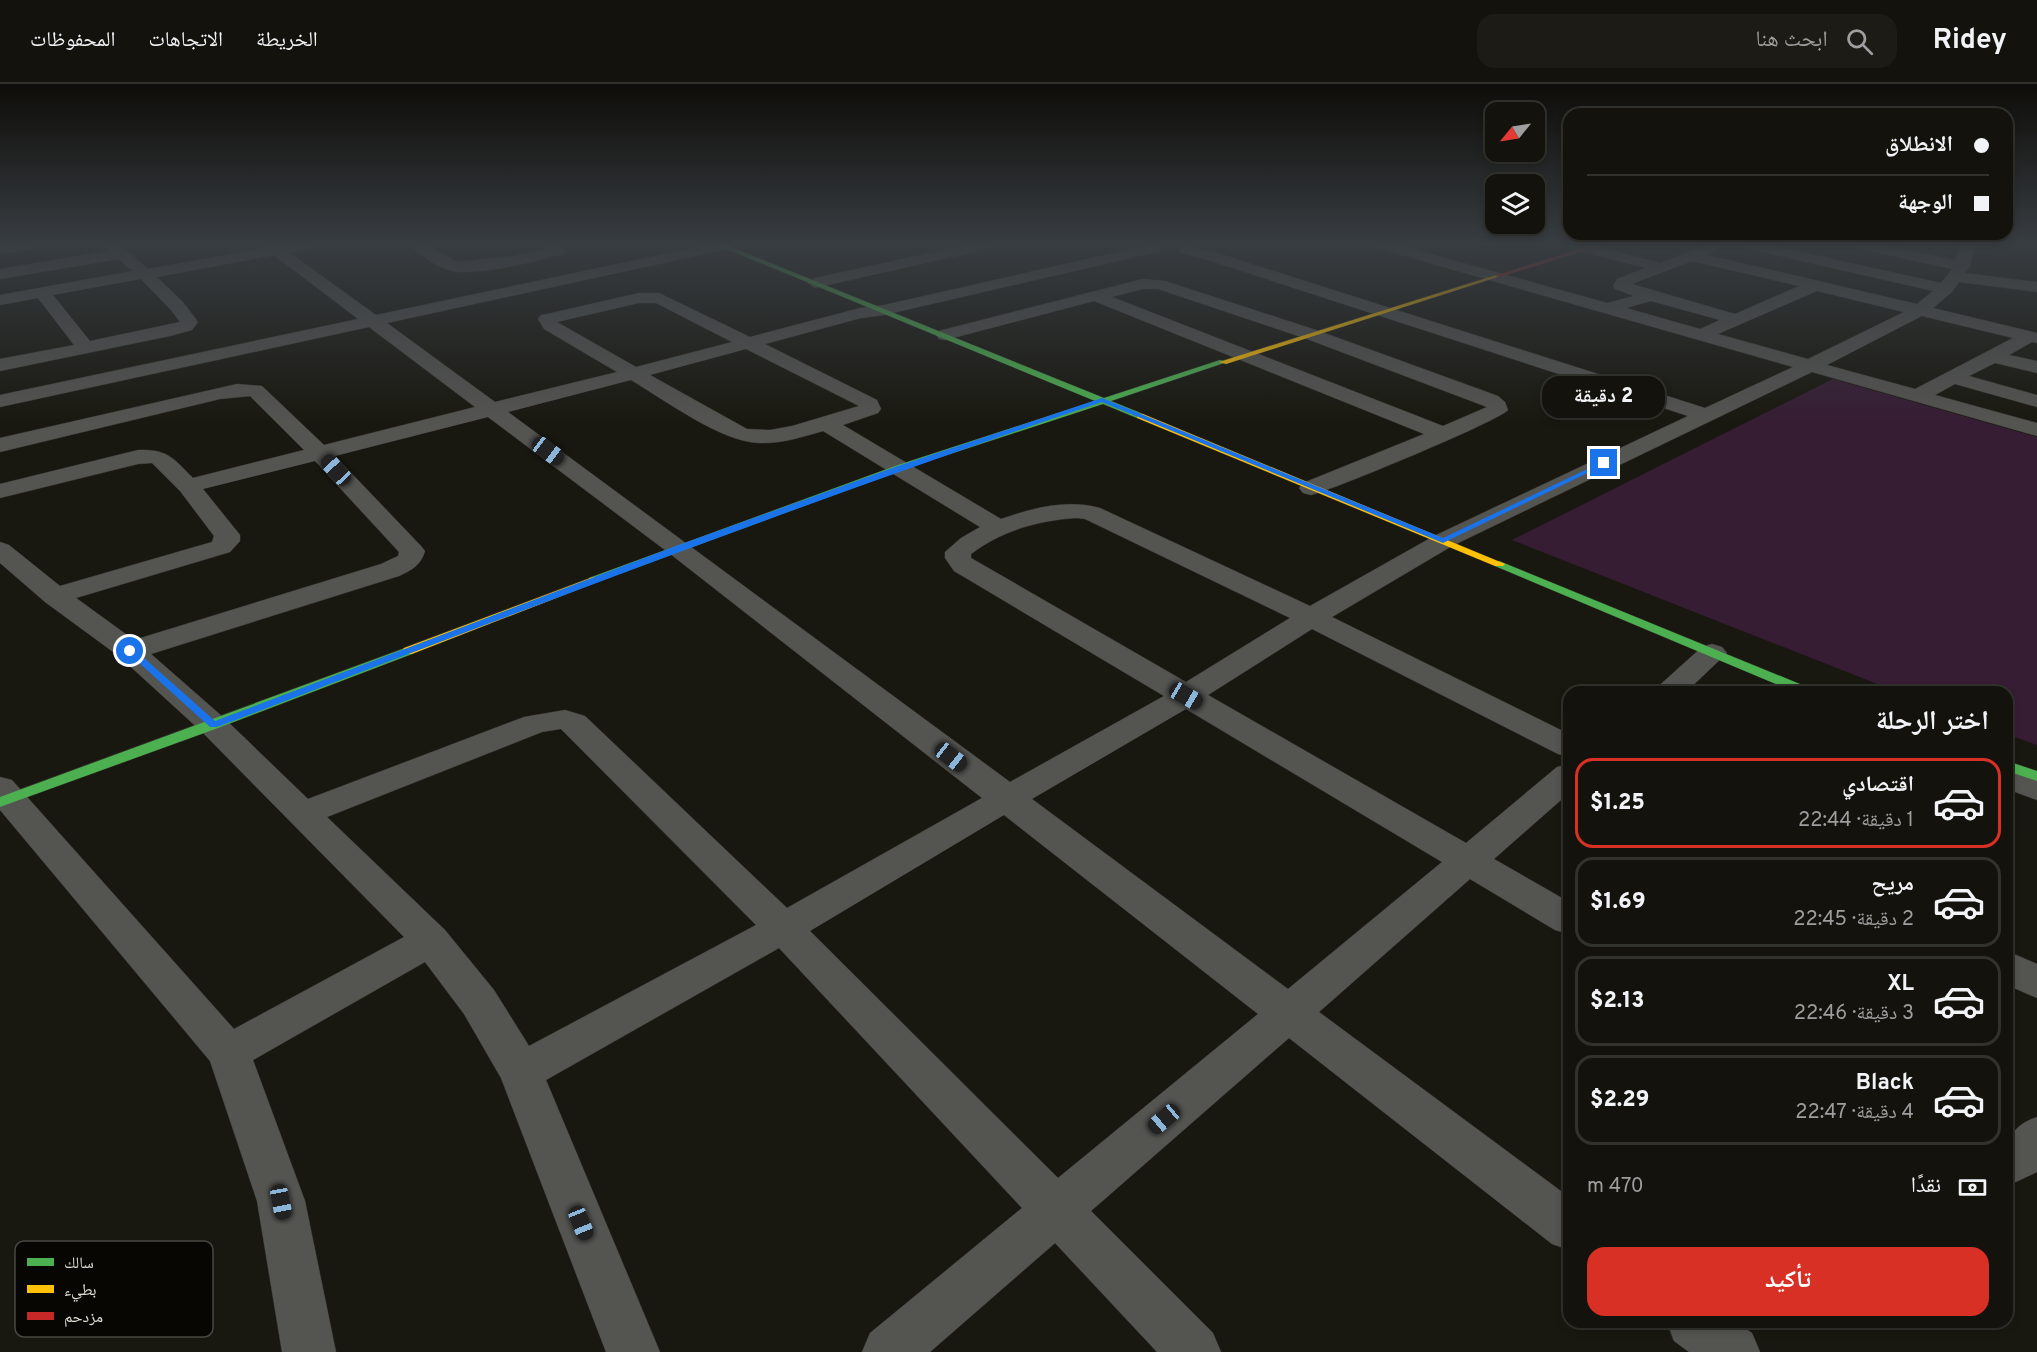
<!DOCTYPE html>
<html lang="ar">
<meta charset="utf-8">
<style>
body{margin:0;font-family:Overpass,"Noto Naskh Arabic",sans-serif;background:#1c1b15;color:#f1f3f6;direction:rtl;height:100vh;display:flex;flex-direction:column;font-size:22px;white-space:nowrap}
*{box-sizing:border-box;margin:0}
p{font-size:20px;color:#9d9e9d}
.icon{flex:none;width:33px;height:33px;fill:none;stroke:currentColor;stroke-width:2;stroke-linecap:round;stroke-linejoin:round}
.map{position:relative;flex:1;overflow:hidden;direction:ltr}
.sheet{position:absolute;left:1563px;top:602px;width:450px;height:642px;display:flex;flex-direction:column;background:#13120c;border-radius:18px;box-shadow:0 3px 9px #0003,0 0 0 2px #32322d;direction:rtl}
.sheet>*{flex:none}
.top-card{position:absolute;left:1563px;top:24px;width:450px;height:132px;border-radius:18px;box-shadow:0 3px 9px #0003,0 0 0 2px #32322d;direction:rtl;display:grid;align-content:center;height:132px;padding:0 24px;background:#13120c}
.needle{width:39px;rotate:240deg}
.fabs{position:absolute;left:1485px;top:18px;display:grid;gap:12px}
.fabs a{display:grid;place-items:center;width:60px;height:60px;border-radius:12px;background:#13120c;box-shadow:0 3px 9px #0003,0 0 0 2px #32322d;font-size:30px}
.end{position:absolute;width:27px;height:27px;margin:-14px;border:8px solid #1a73e8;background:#fff;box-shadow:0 0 0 3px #fff}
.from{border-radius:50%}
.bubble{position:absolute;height:42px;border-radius:18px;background:#13120c;box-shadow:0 3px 9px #0003,0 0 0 2px #32322d;font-size:20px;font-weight:800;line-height:42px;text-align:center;direction:rtl}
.car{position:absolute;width:18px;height:36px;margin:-18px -9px;border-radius:8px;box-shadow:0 0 4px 2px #0007;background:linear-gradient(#222 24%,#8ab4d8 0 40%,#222 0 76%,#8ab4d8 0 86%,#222 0)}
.top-card b{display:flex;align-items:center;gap:21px;height:57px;font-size:22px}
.top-card b+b{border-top:2px solid #32322d}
.top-card i{width:15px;height:15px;background:#f1f3f6}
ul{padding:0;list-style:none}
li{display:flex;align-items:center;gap:18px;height:90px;margin:0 12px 9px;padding:0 12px;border:3px solid #32322d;border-radius:18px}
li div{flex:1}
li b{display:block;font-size:22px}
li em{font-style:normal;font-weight:800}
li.selected{border-color:#d93025}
li>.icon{width:54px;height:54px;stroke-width:1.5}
h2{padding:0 24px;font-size:27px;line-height:72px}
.pay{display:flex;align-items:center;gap:15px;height:66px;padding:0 24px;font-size:22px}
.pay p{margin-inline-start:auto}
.action{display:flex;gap:12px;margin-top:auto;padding:12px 24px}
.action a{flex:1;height:69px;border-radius:18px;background:#d93025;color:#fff;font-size:24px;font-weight:800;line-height:69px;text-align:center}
header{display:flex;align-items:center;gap:36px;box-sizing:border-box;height:84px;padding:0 30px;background:#13120c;border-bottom:2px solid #32322d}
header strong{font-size:28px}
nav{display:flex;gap:33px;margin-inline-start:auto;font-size:21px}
.search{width:420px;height:54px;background:#1c1b15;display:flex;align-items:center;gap:15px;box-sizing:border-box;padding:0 21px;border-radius:18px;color:#9d9e9d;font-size:22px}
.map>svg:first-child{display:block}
.green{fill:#361d34}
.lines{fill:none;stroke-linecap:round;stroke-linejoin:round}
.street-casing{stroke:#34332c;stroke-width:1}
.fast-casing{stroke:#34332c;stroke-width:1}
.slow-casing{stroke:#34332c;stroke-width:1}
.jam-casing{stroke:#34332c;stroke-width:1}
.street{fill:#545451;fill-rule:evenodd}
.fast{fill:#4caf50;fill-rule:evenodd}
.slow{fill:#ffc107;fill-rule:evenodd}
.jam{fill:#c62828;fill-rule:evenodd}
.route{fill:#1a73e8}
.key{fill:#070602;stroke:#484741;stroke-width:1.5}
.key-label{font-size:16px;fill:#e0dfd5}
</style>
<header>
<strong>Ridey</strong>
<div class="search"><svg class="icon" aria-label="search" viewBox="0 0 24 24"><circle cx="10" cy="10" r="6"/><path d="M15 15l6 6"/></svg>ابحث هنا</div>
<nav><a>الخريطة</a><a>الاتجاهات</a><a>المحفوظات</a></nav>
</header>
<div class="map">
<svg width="2037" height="1268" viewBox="0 0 2037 1268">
<rect width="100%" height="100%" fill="#191810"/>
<path class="green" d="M1833 295 2037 353V661L2007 650V608L1895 607 1512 456Z"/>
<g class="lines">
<g class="street-casing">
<path id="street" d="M39 161 32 165 0 170V162Z
M104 161H120L148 185 265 164 263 161H314L312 164 290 169 376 231 707 161H735L728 165 387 239 495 318 617 288 544 245 538 235 541 231 547 230 639 209H659L750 253 860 224 884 221 1149 161H1161L1163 164 1161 167 884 231 861 234 765 260 877 316 881 325 878 329 843 341 1001 435C1033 424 1066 415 1100 424L1310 522 1434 452 1688 332 1205 175 1181 169 1179 166 1181 163 1186 162 1214 168 1705 324 1793 283 1377 164 1375 161H1399L1607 219 1634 212 1615 205 1613 202 1617 195 1645 184 1570 164 1568 161H1592L1660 179 1706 161H1717L1719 164 1707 171 1917 220 1933 207 1749 165 1742 161H1769L1941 199 1952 185 1860 165 1853 161H1882L1956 176 1960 161H1974L1970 182 1965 189 2037 198V208L1959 198 1952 208 1933 224 2037 249V259L2032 258 2009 271 2037 277V289L1995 279 1969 292 2037 311V323L1955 300 1935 311 2037 339V352L1812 288 1452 462 1332 533 1569 650V673L1558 670 1312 545 1208 611 1466 759 1557 683 1569 680V709L1494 775 1569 818V850L1555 846 1470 795 1319 928 1569 1113V1166L1552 1160 1289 954 1091 1127 1213 1249 1221 1268H1157L1055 1159 930 1268H862L870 1249 1022 1124 779 864 546 996 660 1268H606L501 994 464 930 425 878 253 976 305 1117 336 1268H282L257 1117 210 977 0 726V693L12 696 234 945 404 853 202 648 120 573 45 518 0 479V458L9 461 60 502 212 458 214 452 180 407 152 379 138 380 0 414V400L138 366C168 365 173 374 193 394L304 366 250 312 220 315 0 368V354L237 300 262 302 324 361 475 323 369 243 0 323V311L358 235 274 171 157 193 183 218 198 238 192 246 170 252 0 287V275L74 261 38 214 0 221V211L133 187 118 175 0 195V185L109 167ZM1692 177 1799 202 1735 230 1632 200ZM141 195 171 226 180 238 90 257 53 211ZM1817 207 1904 228 1808 275 1718 250ZM1651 217 1720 236 1700 245 1626 224ZM639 219H656L732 258 636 283 557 238ZM1922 232 2013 254 1915 305 1827 281ZM746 265 859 322 792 342 770 346 747 345 650 291ZM631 296C665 316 721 358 759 359 781 360 802 353 823 347L980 443 961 454 945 468V474L954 487 1164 612 1010 698 508 328ZM488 333 669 469 982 714 787 824 585 632 565 626 524 633 308 715 224 634 151 570 399 492C412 486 421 481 425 467L421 462 335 372ZM315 377 399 468 398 472 381 480 134 556 76 514 230 468 240 457V451L203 405ZM1077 434 1085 435 1290 534 1186 598 971 474V470C1001 447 1039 436 1077 434ZM1186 625 1442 778 1288 905 1032 715ZM561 645 756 841 529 962 494 906 445 846 327 733 542 648ZM1004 731 1258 930 1058 1094 810 847Z
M410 161H427L457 178 514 172 546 165 543 161H560L566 167 563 170C532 178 490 189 458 188 443 187 419 172 410 161Z
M967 161H994L987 165 815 204 807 199 815 194Z
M1143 195 1165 197 1319 247 1498 312 1505 318 1508 326C1501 336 1333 406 1311 411L1303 409 1299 404 1303 399 1424 350 1094 217 945 256 939 255 936 251 939 247ZM1143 205H1158L1307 255 1487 323 1443 342 1112 213Z
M1712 560 1722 563 1727 569 1686 608H1652L1702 563Z
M2007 681 2037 692V716L2007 705Z
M2007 867 2037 880V914L2007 901Z
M2037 1033V1088L2007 1102C2007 1069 2000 1046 2037 1033Z
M1667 1238H1736L1752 1249 1760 1268H1689L1674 1257Z"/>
</g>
<g class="fast-casing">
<path id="fast" d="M717 161H726L1104 314 1220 276 1227 278 1111 317 1143 330V334H1137L1103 320 904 385 597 498H589V494L898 381 1095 317Z
M1499 477 1812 605 1813 608H1795L1495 482V478Z
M408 563 412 564 414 567 412 570 218 644 0 723V713Z
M2007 677 2037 687V697L2007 687Z"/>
</g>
<g class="slow-casing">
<path id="slow" d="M1496 191 1501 192 1226 280 1219 278Z
M1137 330H1143L1505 480 1503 482H1495L1137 334Z
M593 493 599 496 597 498 412 570H404L402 567 404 564Z"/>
</g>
<g class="jam-casing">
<path id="jam" d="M1592 161H1602L1500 193 1495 192Z"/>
</g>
<use href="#street" class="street"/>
<use href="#fast" class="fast"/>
<use href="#slow" class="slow"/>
<use href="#jam" class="jam"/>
</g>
<linearGradient id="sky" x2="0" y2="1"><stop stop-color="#0e0d09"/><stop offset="0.47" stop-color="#383d42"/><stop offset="1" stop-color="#383d42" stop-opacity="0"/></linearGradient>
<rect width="2037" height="339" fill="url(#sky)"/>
<path class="route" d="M1102 314 1443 454 1602 378 1608 379 1443 459 1102 318C804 418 511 531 217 643H210L126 567 134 565 215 637 676 462 898 382Z"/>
<rect x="15" y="1157" width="198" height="96" rx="9" class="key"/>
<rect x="27" y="1174" width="27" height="8" fill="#4caf50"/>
<rect x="27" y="1201" width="27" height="8" fill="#ffc107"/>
<rect x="27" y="1228" width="27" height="8" fill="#c62828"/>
<g class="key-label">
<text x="64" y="1184">سالك</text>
<text x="64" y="1211">بطيء</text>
<text x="64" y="1238">مزدحم</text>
</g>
</svg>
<div class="fabs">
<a><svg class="needle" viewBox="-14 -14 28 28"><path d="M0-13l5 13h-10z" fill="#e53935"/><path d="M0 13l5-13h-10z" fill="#9d9e9d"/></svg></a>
<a><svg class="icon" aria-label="layers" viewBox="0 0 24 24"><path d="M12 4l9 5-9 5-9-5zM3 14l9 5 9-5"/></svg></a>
</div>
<i class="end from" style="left:130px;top:567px"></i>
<i class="end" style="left:1604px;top:379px"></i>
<div class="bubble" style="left:1542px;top:292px;width:123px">2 دقيقة</div>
<i class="car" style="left:548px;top:367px;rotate:127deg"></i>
<i class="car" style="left:336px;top:386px;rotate:317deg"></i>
<i class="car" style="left:1186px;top:612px;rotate:120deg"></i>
<i class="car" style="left:951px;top:673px;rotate:128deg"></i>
<i class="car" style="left:1164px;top:1035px;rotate:230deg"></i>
<i class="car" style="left:281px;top:1118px;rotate:169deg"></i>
<i class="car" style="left:581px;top:1139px;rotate:158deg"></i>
<div class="top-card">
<b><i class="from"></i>الانطلاق</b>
<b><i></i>الوجهة</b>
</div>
<section class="sheet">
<h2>اختر الرحلة</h2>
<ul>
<li class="selected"><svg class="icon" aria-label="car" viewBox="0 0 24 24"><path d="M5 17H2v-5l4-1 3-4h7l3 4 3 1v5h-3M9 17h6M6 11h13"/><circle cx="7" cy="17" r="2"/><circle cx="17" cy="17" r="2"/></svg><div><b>اقتصادي</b><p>1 دقيقة · 22:44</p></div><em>$1.25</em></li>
<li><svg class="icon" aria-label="car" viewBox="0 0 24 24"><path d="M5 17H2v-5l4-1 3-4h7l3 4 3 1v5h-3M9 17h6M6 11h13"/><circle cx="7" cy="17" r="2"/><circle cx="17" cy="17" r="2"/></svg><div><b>مريح</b><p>2 دقيقة · 22:45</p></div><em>$1.69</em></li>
<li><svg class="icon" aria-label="car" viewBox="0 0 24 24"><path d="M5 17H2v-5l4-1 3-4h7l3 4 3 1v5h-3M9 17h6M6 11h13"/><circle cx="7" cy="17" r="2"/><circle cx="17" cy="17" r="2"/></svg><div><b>XL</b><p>3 دقيقة · 22:46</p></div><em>$2.13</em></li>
<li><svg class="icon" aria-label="car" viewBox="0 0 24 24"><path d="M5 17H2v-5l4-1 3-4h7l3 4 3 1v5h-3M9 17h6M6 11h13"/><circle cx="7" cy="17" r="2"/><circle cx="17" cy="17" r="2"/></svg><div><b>Black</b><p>4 دقيقة · 22:47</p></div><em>$2.29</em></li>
</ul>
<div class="pay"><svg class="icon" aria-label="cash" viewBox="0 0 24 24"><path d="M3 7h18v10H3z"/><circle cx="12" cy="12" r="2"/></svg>نقدًا<p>470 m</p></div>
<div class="action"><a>تأكيد</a></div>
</section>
</div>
